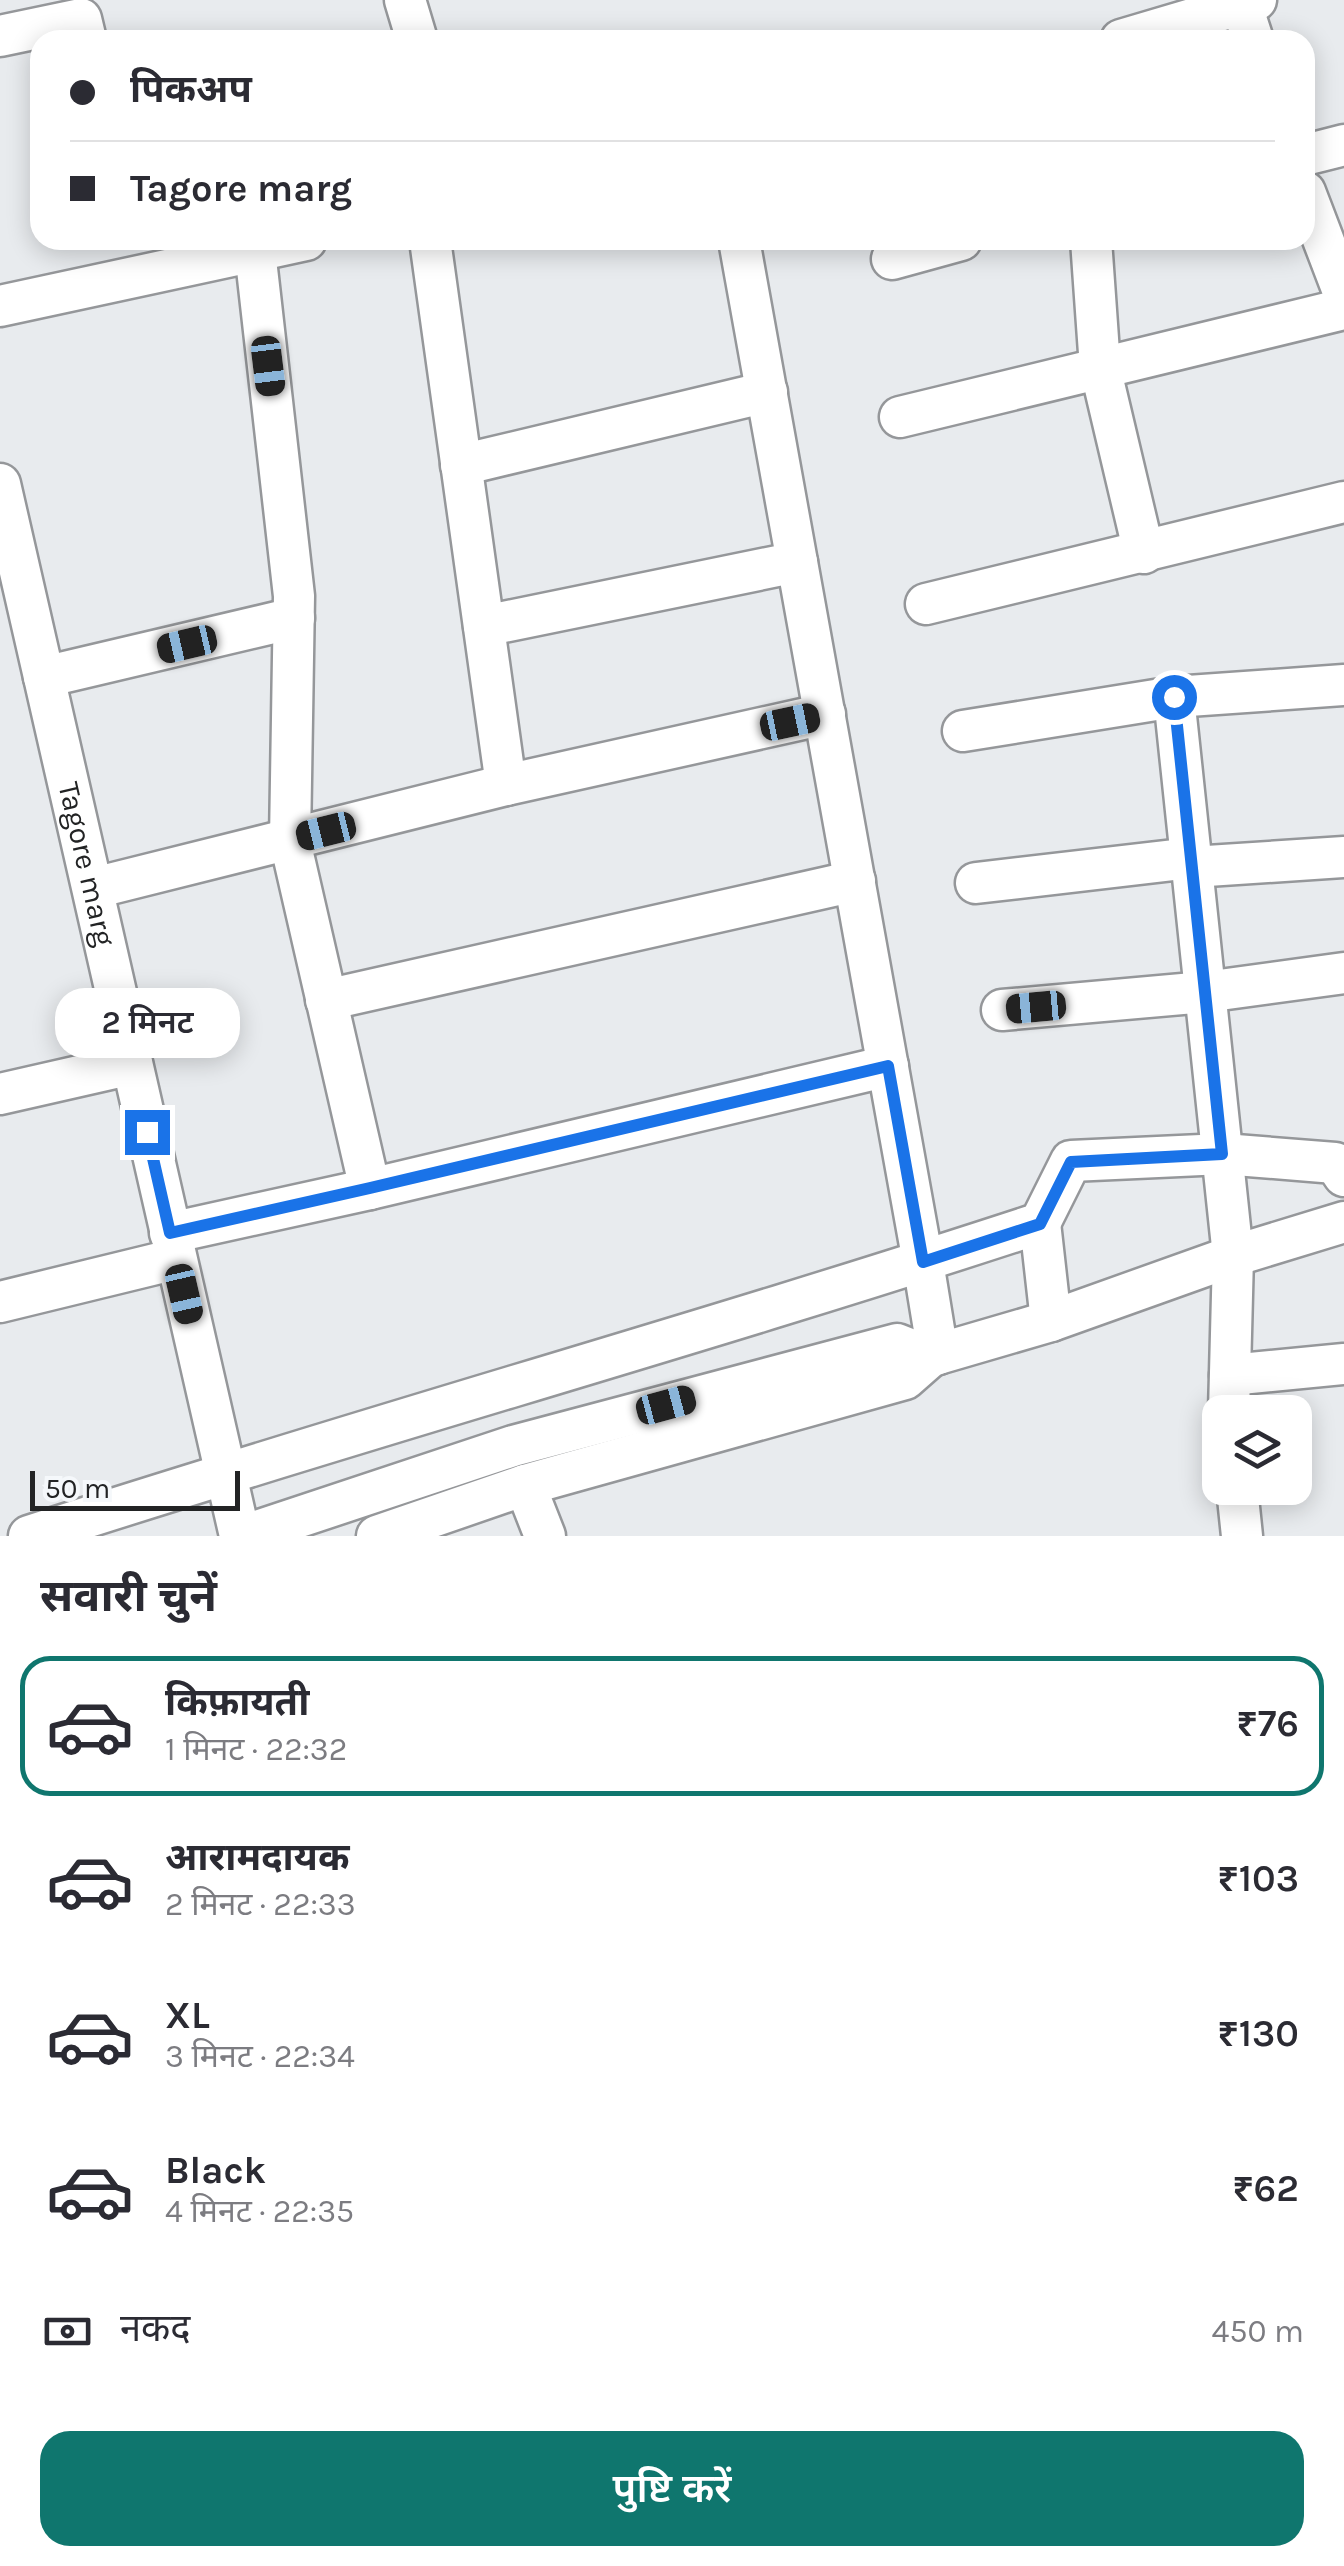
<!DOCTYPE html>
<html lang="hi">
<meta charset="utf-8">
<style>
body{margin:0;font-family:Karla,"Noto Sans Devanagari",sans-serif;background:#f7f7f7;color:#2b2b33;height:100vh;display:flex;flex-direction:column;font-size:38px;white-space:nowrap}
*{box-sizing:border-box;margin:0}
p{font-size:32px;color:#7c7c81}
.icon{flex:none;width:55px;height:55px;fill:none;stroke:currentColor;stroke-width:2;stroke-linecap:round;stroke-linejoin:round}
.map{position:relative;height:1536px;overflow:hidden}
.details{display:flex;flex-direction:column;background:#fff;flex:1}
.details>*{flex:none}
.guide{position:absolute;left:30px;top:30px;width:1285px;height:220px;border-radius:30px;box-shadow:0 5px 25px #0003;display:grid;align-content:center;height:220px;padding:0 40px;background:#fff}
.fabs{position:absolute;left:1202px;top:1395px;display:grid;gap:20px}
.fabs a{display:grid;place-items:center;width:110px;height:110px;border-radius:20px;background:#fff;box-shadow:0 5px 25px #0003;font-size:50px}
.scale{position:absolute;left:30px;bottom:25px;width:210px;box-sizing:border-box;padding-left:10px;border:5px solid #222324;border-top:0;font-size:28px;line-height:35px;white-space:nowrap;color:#222324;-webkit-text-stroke:8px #f5f8fb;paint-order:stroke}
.end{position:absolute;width:45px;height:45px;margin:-22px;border:12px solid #1a73e8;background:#fff;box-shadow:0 0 0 5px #fff}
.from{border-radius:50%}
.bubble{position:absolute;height:70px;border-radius:30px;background:#fff;box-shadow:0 5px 25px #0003;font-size:32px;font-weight:600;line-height:70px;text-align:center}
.car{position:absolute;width:30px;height:60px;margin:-30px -15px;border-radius:12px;box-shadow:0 0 8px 2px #0007;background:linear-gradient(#222 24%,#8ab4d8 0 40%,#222 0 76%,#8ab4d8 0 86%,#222 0)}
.guide b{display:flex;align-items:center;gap:35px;height:95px;font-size:38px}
.guide b+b{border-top:2px solid #e1e1e2}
.guide i{width:25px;height:25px;background:#2b2b33}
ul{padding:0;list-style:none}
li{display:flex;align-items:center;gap:30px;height:140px;margin:0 20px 15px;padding:0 20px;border:5px solid transparent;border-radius:30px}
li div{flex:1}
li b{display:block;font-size:38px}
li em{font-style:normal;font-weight:600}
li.on{border-color:#0f766e}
li>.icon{width:90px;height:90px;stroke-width:1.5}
h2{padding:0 40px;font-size:45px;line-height:120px}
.pay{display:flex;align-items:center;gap:25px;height:110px;padding:0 40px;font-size:38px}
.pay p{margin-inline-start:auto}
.button{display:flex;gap:20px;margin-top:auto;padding:20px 40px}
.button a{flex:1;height:115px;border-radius:30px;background:#0f766e;color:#fff;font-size:40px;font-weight:600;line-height:115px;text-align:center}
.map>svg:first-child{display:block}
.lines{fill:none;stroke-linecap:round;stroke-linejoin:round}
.minor-casing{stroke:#95979a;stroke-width:45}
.minor{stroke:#fff;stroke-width:40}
.route{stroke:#1a73e8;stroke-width:12}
.labels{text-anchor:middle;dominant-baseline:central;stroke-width:9;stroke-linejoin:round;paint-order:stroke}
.street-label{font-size:30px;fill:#222324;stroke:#f5f8fb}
</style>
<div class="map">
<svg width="1344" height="1536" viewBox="0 0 1344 1536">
<rect width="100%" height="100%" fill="#e8ebee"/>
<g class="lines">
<g class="minor-casing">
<g id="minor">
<path d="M405 0 417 40"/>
<path d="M1240 0 1253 40"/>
<path d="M0 36 81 19 86 40"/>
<path d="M1121 40 1256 0"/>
<path d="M1305 155 1344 145"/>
<path d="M1305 192 1344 294"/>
<path d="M430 240 506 785"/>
<path d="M739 240 923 1262 938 1354"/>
<path d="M1091 240 1100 367 1144 553"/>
<path d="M255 251 294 596 290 841 370 1189"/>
<path d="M892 259 961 240"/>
<path d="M0 306 306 240"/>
<path d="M900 417 1344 309"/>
<path d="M461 465 767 392"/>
<path id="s1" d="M0 484 240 1536"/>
<path d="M926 604 1344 502"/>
<path d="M484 626 797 562"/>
<path d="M44 677 294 618"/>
<path d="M1174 697 1233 1256 1229 1412"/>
<path d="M963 731 1174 697 1344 685"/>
<path d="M1192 867 1344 857"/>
<path d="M976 883 1191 858"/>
<path d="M94 888 506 785 825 714"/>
<path d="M326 1000 855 881"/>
<path d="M1002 1010 1205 992 1344 973"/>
<path d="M0 1094 132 1064"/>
<path d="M1040 1223 1051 1321"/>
<path d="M170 1233 370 1189 888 1066"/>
<path d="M0 1302 176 1259"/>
<path d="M1230 1375 1344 1364"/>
<path d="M525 1485 545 1536"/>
<path d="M1237 1488 1242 1536"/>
<path d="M29 1536C365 1427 705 1333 1040 1223L1071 1161 1223 1154 1335 1163 1344 1176"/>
<path d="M242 1536 513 1446 897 1344 930 1357"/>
<path d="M377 1536 525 1485 905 1379 930 1357 938 1354 1051 1321 1233 1256 1344 1222"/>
</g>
</g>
<use href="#minor" class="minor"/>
</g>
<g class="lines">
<path class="route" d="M147 1132 170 1233 370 1188 888 1066 923 1262 1040 1224 1071 1162 1222 1154 1174 697"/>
</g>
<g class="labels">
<g class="street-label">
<text stroke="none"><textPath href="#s1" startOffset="390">Tagore marg</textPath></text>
</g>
</g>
</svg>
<div class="fabs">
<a><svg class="icon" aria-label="layers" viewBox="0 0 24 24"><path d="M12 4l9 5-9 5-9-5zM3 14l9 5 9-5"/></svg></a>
</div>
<div class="scale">50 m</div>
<i class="end from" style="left:1174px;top:697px"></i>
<i class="end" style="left:147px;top:1132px"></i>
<div class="bubble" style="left:55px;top:988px;width:185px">2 मिनट</div>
<i class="car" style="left:268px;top:366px;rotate:173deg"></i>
<i class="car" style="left:187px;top:644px;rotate:257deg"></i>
<i class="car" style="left:790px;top:722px;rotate:78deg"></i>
<i class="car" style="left:326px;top:831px;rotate:256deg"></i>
<i class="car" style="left:1036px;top:1007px;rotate:265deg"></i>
<i class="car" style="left:184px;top:1294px;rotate:167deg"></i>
<i class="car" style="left:666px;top:1405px;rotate:75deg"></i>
<div class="guide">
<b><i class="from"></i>पिकअप</b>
<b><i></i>Tagore marg</b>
</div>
</div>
<section class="details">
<h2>सवारी चुनें</h2>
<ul>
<li class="on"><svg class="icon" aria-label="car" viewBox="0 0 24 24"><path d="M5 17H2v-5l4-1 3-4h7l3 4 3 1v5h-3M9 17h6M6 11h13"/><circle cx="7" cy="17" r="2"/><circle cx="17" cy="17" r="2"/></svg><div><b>किफ़ायती</b><p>1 मिनट · 22:32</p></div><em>₹76</em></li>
<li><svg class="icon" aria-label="car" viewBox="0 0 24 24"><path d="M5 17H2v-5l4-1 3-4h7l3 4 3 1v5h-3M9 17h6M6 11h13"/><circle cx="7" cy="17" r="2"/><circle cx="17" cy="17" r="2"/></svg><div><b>आरामदायक</b><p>2 मिनट · 22:33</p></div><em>₹103</em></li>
<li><svg class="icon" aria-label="car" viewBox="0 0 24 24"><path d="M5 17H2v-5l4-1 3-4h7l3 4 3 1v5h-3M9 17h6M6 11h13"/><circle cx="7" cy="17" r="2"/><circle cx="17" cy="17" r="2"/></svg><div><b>XL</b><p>3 मिनट · 22:34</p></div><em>₹130</em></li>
<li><svg class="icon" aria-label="car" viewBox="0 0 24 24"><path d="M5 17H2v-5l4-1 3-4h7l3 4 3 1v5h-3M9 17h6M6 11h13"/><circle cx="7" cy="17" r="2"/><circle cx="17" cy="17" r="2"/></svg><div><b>Black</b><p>4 मिनट · 22:35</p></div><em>₹62</em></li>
</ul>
<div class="pay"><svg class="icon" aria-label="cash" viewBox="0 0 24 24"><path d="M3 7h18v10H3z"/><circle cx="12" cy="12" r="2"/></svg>नकद<p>450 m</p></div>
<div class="button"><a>पुष्टि करें</a></div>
</section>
